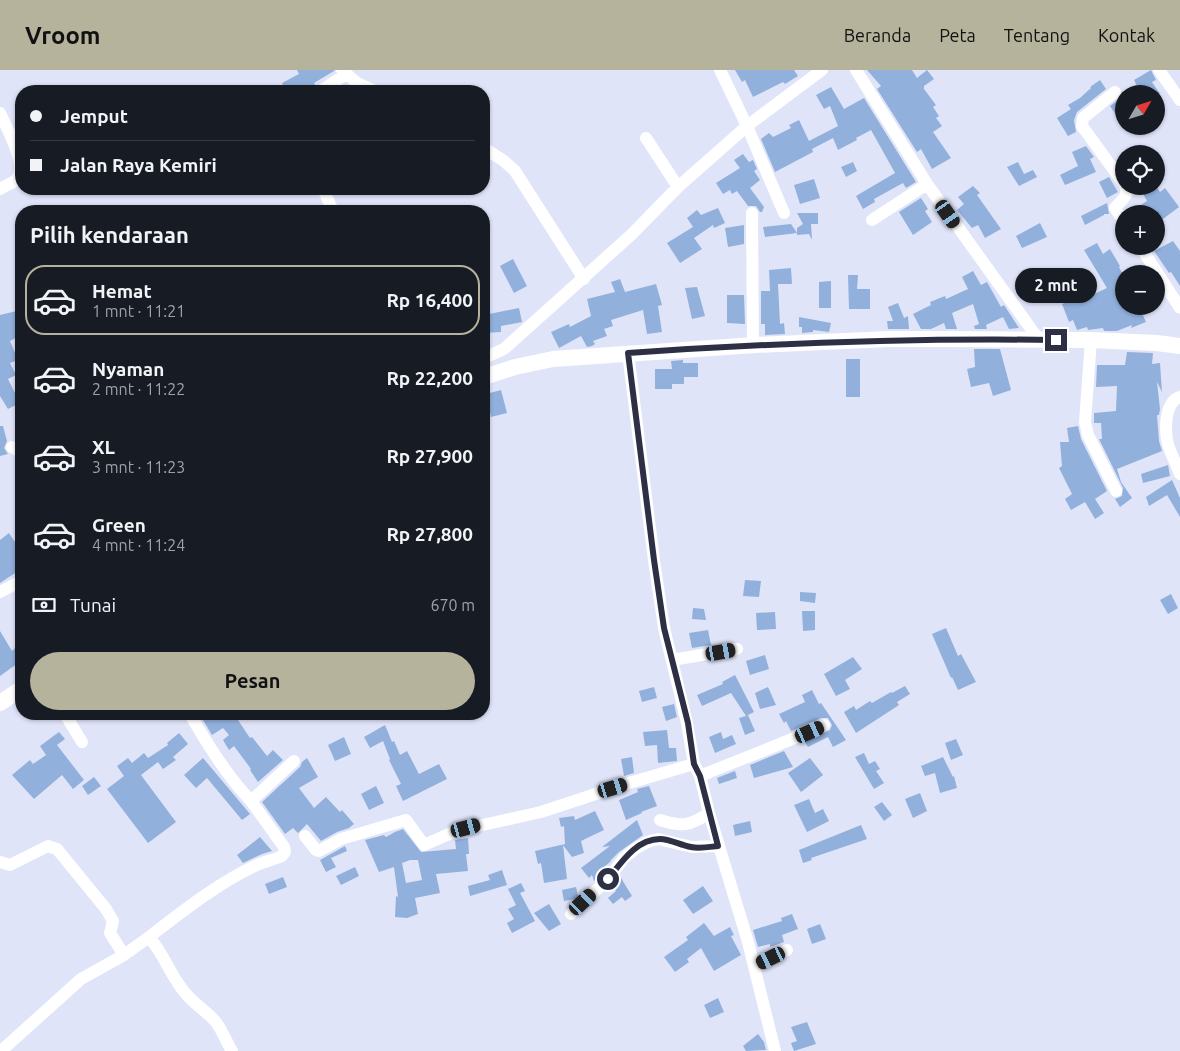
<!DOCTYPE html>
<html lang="id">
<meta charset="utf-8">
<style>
body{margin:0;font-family:Ubuntu,sans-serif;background:#242831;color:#f1f3f6;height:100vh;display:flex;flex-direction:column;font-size:19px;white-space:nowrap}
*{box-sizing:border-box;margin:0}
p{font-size:16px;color:#9ea1a6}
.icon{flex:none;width:28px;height:28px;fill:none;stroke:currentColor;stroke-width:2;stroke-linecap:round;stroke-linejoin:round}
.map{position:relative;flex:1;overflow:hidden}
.side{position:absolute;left:15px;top:135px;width:475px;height:515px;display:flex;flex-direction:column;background:#171b24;border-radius:20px;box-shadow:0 1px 4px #0004}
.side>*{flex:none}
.banner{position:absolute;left:15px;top:15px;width:475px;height:110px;border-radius:20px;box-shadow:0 1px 4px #0004;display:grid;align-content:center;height:110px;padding:0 15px;background:#171b24}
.needle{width:32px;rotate:51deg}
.buttons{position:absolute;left:1115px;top:15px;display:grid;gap:10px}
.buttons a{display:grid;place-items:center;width:50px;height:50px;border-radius:50%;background:#171b24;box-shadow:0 1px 4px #0004;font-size:25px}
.end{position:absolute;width:22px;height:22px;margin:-11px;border:6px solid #2d3044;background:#fff;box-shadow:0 0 0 2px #fff}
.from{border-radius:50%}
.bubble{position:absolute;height:35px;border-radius:18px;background:#171b24;box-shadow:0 1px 4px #0004;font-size:16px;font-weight:600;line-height:35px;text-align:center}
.car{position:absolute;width:15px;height:30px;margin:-15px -8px;border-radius:6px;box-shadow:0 0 4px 1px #0007;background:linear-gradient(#222 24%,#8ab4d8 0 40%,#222 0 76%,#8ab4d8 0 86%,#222 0)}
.banner b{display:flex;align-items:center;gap:18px;height:48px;font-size:19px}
.banner b+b{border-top:1px solid #363941}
.banner i{width:12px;height:12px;background:#f1f3f6}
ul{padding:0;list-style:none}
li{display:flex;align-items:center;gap:15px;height:70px;margin:0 10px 8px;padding:0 5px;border:2px solid transparent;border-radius:20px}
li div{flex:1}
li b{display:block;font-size:19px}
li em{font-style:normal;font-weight:600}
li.selected{border-color:#b6b39d}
li>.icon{width:45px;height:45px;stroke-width:1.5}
h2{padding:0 15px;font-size:22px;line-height:60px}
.pay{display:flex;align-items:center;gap:12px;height:55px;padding:0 15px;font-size:19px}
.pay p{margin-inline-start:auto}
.primary-button{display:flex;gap:10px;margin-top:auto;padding:10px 15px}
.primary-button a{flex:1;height:58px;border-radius:30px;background:#b6b39d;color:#111;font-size:20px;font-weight:600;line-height:58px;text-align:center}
header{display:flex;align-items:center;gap:30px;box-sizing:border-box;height:70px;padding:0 25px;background:#b6b39d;color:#111}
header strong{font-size:24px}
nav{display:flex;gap:28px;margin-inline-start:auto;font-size:18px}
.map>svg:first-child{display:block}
.building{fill:#91b0dc;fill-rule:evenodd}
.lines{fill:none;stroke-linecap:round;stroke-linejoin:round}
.street{stroke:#fff;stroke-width:12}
.secondary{stroke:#fff;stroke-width:16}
.route{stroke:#2d3044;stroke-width:6}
</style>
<header>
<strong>Vroom</strong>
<nav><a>Beranda</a><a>Peta</a><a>Tentang</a><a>Kontak</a></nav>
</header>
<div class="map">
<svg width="1180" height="981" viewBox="0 0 1180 981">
<rect width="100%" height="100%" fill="#e0e4f9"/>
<path class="building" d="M297 0H334V1L314 13 315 15 313 19 309 21H286L282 13 299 4Z
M735 0H794L798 6 785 14 783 12 753 27 745 10 742 12Z
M867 0H912L917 8 927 0 934 9 924 16V19L936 35 933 37 939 46 936 48 942 56 933 62 951 88 932 99 921 79 917 82 877 19 881 16Z
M1151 0 1156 10 1152 12 1160 24H1141L1134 10Z
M1100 10 1106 19 1077 42 1074 50 1076 62 1068 66 1057 48 1071 39 1068 35 1080 28 1091 18 1090 17Z
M831 17 844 39 864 28 916 112 906 118 903 113 874 129 875 132 863 139 856 126 895 103 871 60 856 68 857 70 838 80 833 68 812 79 813 82 775 102 761 69 769 63 773 67 791 58 789 55 799 50 809 71 838 56 830 36 824 39 816 25Z
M1118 30 1124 38V44L1118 48 1110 36Z
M1086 76 1094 87 1090 89 1096 102 1065 115 1060 105 1078 96 1072 82Z
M743 84 749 92 753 90 757 99 754 101 760 110 750 118 764 137 762 142H760L756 136H748L737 121 732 124 730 120 723 124 716 113 740 98 734 90Z
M853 92 857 101 846 107 841 97Z
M1018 92 1024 104 1033 100 1037 107 1019 116 1007 97Z
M1109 107 1118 122 1107 128 1099 112Z
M814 109 820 128 800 134 794 115Z
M973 116 980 123 977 125 1001 159 985 168 978 155 972 158 957 140 964 134 958 127Z
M1139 116H1156L1160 122 1165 118 1179 137 1159 152 1156 149V144H1128V143L1147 131Z
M921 128 928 139 925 141 932 152 913 165 899 142Z
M1107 133 1109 144H1104V145L1085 155 1081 146Z
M718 138 725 153 714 158 713 155 694 168 702 179 680 193 667 173 693 157 687 148 697 140 701 145Z
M797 143H818V154H811L812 170 809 164 797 165V163L765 167 763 157 791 154 797 163V158L803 154Z
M1040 153 1047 167 1022 178 1016 166Z
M744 155V174L728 177 725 158Z
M1173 171 1180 181V216L1171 202 1169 203 1154 181Z
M1097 173 1103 184 1110 179 1120 196 1119 197 1124 207V236H1139L1146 252 1131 258 1132 255 1117 261H1104L1103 258 1088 260 1087 257 1077 260 1073 250 1069 252 1062 234 1075 229 1065 208 1076 203 1088 227 1107 218 1084 180Z
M513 189 527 216 514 223 500 196Z
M791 198 792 214H778L780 254 784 253 785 264 765 265V254H761V221H770L769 200Z
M973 201 981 215 987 212 1001 237 1004 235 1019 258 1009 259 1003 247 986 255 987 259H975L974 256 979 254 973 234 952 243 957 259H946L944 253 931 259H921L913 244 931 235 930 232 945 226 946 229 968 219 962 207Z
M848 205H858L857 219H870V239H849Z
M620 209 625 222 656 214 662 235 658 236 662 262 647 264 643 240 611 250 613 256 604 259 607 266 593 271 595 274 592 276 587 277 581 266 559 278 551 262 569 254 570 257 591 246 587 229 615 222 611 212Z
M831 211V238H819V212Z
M697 217 705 246 692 249 685 218Z
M727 225H744L745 254 727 253Z
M898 233 904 248 908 246 909 259H888L887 251H893L888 237Z
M519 238 522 252 501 256V262L484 263V245Z
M21 240V254L15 256 21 265 10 271 18 290 10 293 16 305 8 309 20 333 8 339 0 326V245Z
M799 247 831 253 829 262 813 260V262L802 263V257H799Z
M974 279H1000L1011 320 993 326 989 313 971 317 967 299 975 297Z
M1127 282 1153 283 1152 294 1160 293 1162 322 1157 312 1160 339 1159 345H1157L1159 371 1162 381 1117 399 1121 412 1132 428 1120 437 1115 429 1122 426 1123 418 1099 369H1102L1101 353H1094V343L1116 341 1117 316 1096 317 1097 295H1125Z
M846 289H860V327H846Z
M683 290V293H698V307H684V314H672V319H655V299H672L671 291Z
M501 320 507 343 491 347 486 324Z
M0 356H3L7 371 4 378 8 384 0 386Z
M1078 356 1081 369 1107 421 1095 429 1104 443 1095 449 1085 432 1071 440 1065 429 1072 424 1059 398 1062 396 1060 372H1069L1067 358Z
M1168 395 1170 406 1143 413 1141 404Z
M1172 410 1180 428V447L1167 425 1149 436 1146 427Z
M9 463 21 481V499L0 513V470Z
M745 510 761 511 759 527 743 526Z
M800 522 816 523 815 533 800 531Z
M1171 524 1178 538 1168 544 1160 530Z
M693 538 704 539 706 550 692 549Z
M802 541H815V560L803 561Z
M775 542 776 559 757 560 756 543Z
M946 558 958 586 961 584 976 612 958 620 952 607 951 608 932 564Z
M708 560 711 575 692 578 689 563Z
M0 561 12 581 15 578 21 586V591L0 606Z
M765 585 769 599 750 605 746 591Z
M853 587 862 599 845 610 850 619 836 626 824 604Z
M735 605 754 642 748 645 755 661 745 665 739 648 746 646 731 623 702 636 697 625 723 614 722 612Z
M905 616 910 624 897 632 899 635 856 663 844 642 854 636 856 640 870 631 872 633 891 622 892 623Z
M654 617 657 628 642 632 639 621Z
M768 617 776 635 760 639 755 623Z
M812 620 819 634 821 633 846 670 833 677 828 667 808 677 805 672 830 660 832 655 828 648H821L791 661 786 651 784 653 779 644 805 632 802 625Z
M674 634 677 647 666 651 662 637Z
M203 644H234L250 668 252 667 267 686 273 680 283 690 258 712 250 700 251 699 234 676 229 680 223 670 229 665 223 658 212 665 200 645Z
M385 655 392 672 394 671 400 685 407 681 419 704 439 694 447 709 403 731 396 716 401 714 389 690 390 689 383 671 370 678 364 667Z
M667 660 669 678H676L677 691 658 693 657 675 645 676 643 662Z
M59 662 65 669 57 675 84 710 73 719 62 705 34 729 12 705 30 690 33 694 46 685 40 676Z
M721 662 723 669 732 665 736 674 715 683 709 667Z
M179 663 188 674 173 687 176 690 163 699 158 692 141 705 176 752 148 773 107 719 124 706 117 696 128 688 132 693 144 683 148 688 168 675 167 673Z
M344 667 351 684 335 691 328 675Z
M956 669 963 685 951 690 945 673Z
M784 681 793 697 754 708 750 695Z
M864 683 869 694 875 691 880 699 876 701 884 713 874 719 855 687Z
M632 687 634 703 624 706 621 689Z
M943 687 953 707 954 706 957 718 940 723 935 703 925 706 921 696Z
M203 688 250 744 242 750 207 708 196 718 184 705Z
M307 688 318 707 299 718 314 738 326 727 340 742 342 740 354 754 349 758 337 762 321 771 307 754 298 763 293 758 285 764 262 732 300 697 302 692Z
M810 688 823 705 801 722 788 703Z
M735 701 737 708 719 714 717 708Z
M94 707 101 716 88 725 82 716Z
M376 716 384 733 369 740 361 724Z
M649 716 657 736 641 742 642 743 626 750 619 730 638 722 637 719Z
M920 723 927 741 913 748 905 729Z
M809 729 815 743 823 739 829 751 807 762 794 735Z
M882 732 892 745 884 751 874 737Z
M595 741 604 760 581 771 584 783 572 787 563 775 567 809 544 813 541 793 538 794 535 781 565 774 564 756 561 757 559 748 574 746 575 750Z
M637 750 643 765 619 782 611 790 610 792 599 801 601 805 594 811 592 805 589 808 581 798 610 776 602 777Z
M750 751 752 762 735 766 733 755Z
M861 755 867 769 811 788 812 790 803 793 799 780Z
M403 759 421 782 456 779 455 770 468 768 469 784H466L468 801 436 804 440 823 415 828 418 844 407 848 395 847 396 826 398 827 394 797 379 802 365 770 384 765 386 767 395 762ZM410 790H418L422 810 406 813 402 793Z
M260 767 272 781 262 784 243 793 237 785Z
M345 776 347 781 331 788 336 797 326 802 320 790Z
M355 797 359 806 341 815 336 806Z
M502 800 507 815 470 826 468 816 490 810 488 805Z
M283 807 287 817 269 824 265 814Z
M621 808 632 826 625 831 622 827 613 834 608 828 616 821 612 816Z
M521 813 525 821 520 823 535 851 512 863 507 853 514 849 508 839 516 835 508 819Z
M703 816 713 831 693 844 683 830Z
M576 817 578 826 575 829 564 831 562 820Z
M549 834 561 854 549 861 534 843Z
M792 844 798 859 782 865 784 872 770 877V874L758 877 753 860 782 851 781 848Z
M704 853 714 866 730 857 734 865 731 866 741 885 714 901 701 878 687 889 689 892 675 902 664 887 688 870 686 867Z
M820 854 826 869 812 874 807 859Z
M718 928 724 942 710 948 704 935Z
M807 952 816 974 794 981 791 973 797 971 791 957Z
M758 964 764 972 766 980 746 981 743 976Z"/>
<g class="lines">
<path class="street" d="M342 0 357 13 375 21
M720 0 747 56 784 143
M856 0 927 114 1039 270
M1159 0 1180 30
M321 21 346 4
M1115 22 1083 48 1082 56 1124 114
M0 43C6 57 28 95 17 109 13 113 5 116 0 119
M646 68 678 117
M484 78 504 91 515 101 584 209
M323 119 333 141
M752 143 753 275
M872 150 927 114
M1124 152 1115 138C1120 131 1130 126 1125 116
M1140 176 1180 238
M1091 270 1085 352 1088 365 1116 421
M628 283 654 490 664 558 687 653 694 694 700 706 709 743C690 756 682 757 660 750
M484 288 504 279 631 165 678 117 747 56 822 0
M1180 327C1165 332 1165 357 1167 370 1169 381 1176 393 1180 404
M12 377 21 382
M0 522 21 511
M672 590 737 579
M65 644 82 672
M190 644C207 674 227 706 251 731L294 691
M700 706C741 689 783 674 824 655
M709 743 748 872 775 981
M305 766 316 780 319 781 341 769 406 750 424 775 456 761 541 742 629 713 694 694
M0 792 10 795 48 776 57 779 106 839 113 851 110 863 124 885
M571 844 608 809 624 788 635 779 647 772 658 769 692 777 718 776
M149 867C183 841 218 813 257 795 265 791 274 790 282 786L285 782 284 777 251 731
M754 896 787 880
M1 981 81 909 124 885 149 867C163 883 169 902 182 919 191 932 205 940 215 951 222 959 226 972 232 981"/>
<path class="secondary" d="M484 307 515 297 553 289 755 275 888 269H943L1091 270 1157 273 1180 276
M0 633 21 619"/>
</g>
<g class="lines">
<path class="route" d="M608 809C621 793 636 769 660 769 670 769 680 775 691 777 699 779 709 777 718 776L700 706 694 694 688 653 664 558 654 490 628 283C771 273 913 268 1056 270"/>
</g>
</svg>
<div class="buttons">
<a><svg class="needle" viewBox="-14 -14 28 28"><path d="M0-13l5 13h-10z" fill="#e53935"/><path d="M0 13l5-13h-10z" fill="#9ea1a6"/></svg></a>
<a><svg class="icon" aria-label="locate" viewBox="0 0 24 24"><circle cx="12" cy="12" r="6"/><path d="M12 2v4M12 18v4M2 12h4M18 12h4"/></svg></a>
<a>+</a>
<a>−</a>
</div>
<i class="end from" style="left:608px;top:809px"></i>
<i class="end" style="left:1056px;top:270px"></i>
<div class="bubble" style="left:1015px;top:198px;width:82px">2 mnt</div>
<i class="car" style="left:948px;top:144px;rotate:145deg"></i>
<i class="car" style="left:721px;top:582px;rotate:80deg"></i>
<i class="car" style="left:810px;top:662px;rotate:66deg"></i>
<i class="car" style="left:613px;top:718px;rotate:73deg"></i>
<i class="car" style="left:466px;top:758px;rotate:75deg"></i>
<i class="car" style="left:583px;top:832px;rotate:47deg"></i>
<i class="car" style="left:771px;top:888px;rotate:244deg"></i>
<div class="banner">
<b><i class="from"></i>Jemput</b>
<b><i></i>Jalan Raya Kemiri</b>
</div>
<section class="side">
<h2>Pilih kendaraan</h2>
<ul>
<li class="selected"><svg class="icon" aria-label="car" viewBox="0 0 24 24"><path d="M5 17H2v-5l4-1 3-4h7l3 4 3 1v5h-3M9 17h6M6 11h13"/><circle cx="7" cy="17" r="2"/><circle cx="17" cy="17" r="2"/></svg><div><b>Hemat</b><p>1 mnt · 11:21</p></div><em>Rp 16,400</em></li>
<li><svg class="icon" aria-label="car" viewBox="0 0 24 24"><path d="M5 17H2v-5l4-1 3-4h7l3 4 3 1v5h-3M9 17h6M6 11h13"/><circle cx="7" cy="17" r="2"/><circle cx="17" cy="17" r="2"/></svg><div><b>Nyaman</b><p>2 mnt · 11:22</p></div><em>Rp 22,200</em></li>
<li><svg class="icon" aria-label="car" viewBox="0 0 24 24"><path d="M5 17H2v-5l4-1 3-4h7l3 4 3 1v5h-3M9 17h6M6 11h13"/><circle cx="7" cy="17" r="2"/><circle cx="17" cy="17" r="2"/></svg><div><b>XL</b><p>3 mnt · 11:23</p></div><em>Rp 27,900</em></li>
<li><svg class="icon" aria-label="car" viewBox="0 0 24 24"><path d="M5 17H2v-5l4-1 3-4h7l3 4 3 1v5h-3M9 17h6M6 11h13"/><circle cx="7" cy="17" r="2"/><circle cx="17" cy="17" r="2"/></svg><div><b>Green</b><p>4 mnt · 11:24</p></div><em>Rp 27,800</em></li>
</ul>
<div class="pay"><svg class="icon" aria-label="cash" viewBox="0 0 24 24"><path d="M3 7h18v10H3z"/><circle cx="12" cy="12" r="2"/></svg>Tunai<p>670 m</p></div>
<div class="primary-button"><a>Pesan</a></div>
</section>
</div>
